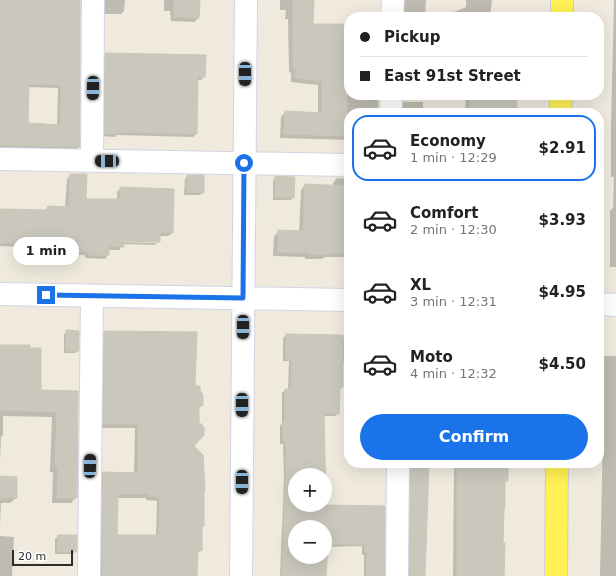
<!DOCTYPE html>
<meta charset="utf-8">
<style>
body{margin:0;font-family:"DejaVu Sans",sans-serif;background:#f2f2f2;color:#222;height:100vh;display:flex;flex-direction:column;font-size:15px;white-space:nowrap}
*{box-sizing:border-box;margin:0}
p{font-size:13px;color:#767676}
.icon{flex:none;width:22px;height:22px;fill:none;stroke:currentColor;stroke-width:2;stroke-linecap:round;stroke-linejoin:round}
.map{position:relative;flex:1;overflow:hidden}
.sheet{position:absolute;left:344px;top:108px;width:260px;height:360px;display:flex;flex-direction:column;background:#fff;border-radius:16px;box-shadow:0 4px 16px #0002}
.sheet>*{flex:none}
.top-card{position:absolute;left:344px;top:12px;width:260px;height:88px;border-radius:16px;box-shadow:0 4px 16px #0002;display:grid;align-content:center;height:88px;padding:0 16px;background:#fff}
.buttons{position:absolute;left:288px;top:468px;display:grid;gap:8px}
.buttons a{display:grid;place-items:center;width:44px;height:44px;border-radius:50%;background:#fff;box-shadow:0 4px 16px #0002;font-size:20px}
.scale{position:absolute;left:12px;bottom:10px;width:61px;box-sizing:border-box;padding-left:4px;border:2px solid #2c2c2c;border-top:0;font-size:11px;line-height:14px;white-space:nowrap;color:#2c2c2c;-webkit-text-stroke:3px #fff;paint-order:stroke}
.end{position:absolute;width:18px;height:18px;margin:-9px;border:5px solid #1a73e8;background:#fff;box-shadow:0 0 0 2px #fff}
.from{border-radius:50%}
.bubble{position:absolute;height:28px;border-radius:14px;background:#fff;box-shadow:0 4px 16px #0002;font-size:13px;font-weight:700;line-height:28px;text-align:center}
.car{position:absolute;width:12px;height:24px;margin:-12px -6px;border-radius:5px;box-shadow:0 0 3px 1px #0007;background:linear-gradient(#222 24%,#8ab4d8 0 40%,#222 0 76%,#8ab4d8 0 86%,#222 0)}
.top-card b{display:flex;align-items:center;gap:14px;height:38px;font-size:15px}
.top-card b+b{border-top:1px solid #e0e0e0}
.top-card i{width:10px;height:10px;background:#222}
ul{padding:7px 0 0;list-style:none}
li{display:flex;align-items:center;gap:12px;height:66px;margin:0 8px 6px;padding:0 8px;border:2px solid transparent;border-radius:16px}
li div{flex:1}
li b{display:block;font-size:15px}
li em{font-style:normal;font-weight:700}
li.on{border-color:#1a73e8}
li>.icon{width:36px;height:36px;stroke-width:1.5}
.cta{display:flex;gap:8px;margin-top:auto;padding:8px 16px}
.cta a{flex:1;height:46px;border-radius:24px;background:#1a73e8;color:#fff;font-size:16px;font-weight:700;line-height:46px;text-align:center}
.map>svg:first-child{display:block}
.shadow{fill:#0003;fill-rule:evenodd}
.building{fill:#cac8bc;stroke:#cbc7b7;fill-rule:evenodd}
.lines{fill:none;stroke-linecap:round;stroke-linejoin:round}
.minor-casing{stroke:#d2d3e6;stroke-width:24}
.major-casing{stroke:#ccc;stroke-width:24}
.minor{stroke:#fff;stroke-width:22}
.major{stroke:#fff053;stroke-width:22}
.route{stroke:#1a73e8;stroke-width:5}
</style>
<div class="map">
<svg width="616" height="576" viewBox="0 0 616 576">
<rect width="100%" height="100%" fill="#efeadd"/>
<path class="shadow" d="M0 0H79V147L75 150 0 148ZM28 87 58 88 57 125 27 124Z
M102 0H125L124 11 121 14H103Z
M164 0H199L198 18 195 22 171 21 170 11H164Z
M280 0H313L312 25 349 40V95H378V113H349V140L280 138 281 117 285 112 318 113V85L291 82V73L289 72 288 19H285L286 10H280Z
M401 0H426L425 17H401Z
M466 0H492L490 17H446L449 14 466 7Z
M614 0H616V267H610V211L613 208 614 177H611V125Z
M106 54 204 77 201 80H197L196 134 193 137 117 135 115 137 102 136V57Z
M466 95H487L489 113H465Z
M404 102H423V113H399V107Z
M71 175 85 200H117V192L121 188 172 233 168 236H159V241L155 245 123 244 119 250H108V255L105 259 85 258V255L43 253V248L0 246V210L44 211 48 207 65 208 67 179ZM119 240 157 241V243L119 242Z
M187 176 203 192 200 195H184L185 179Z
M276 177 293 197 291 200H273V180Z
M337 178 349 179V257H325L322 259H305V257L273 256 274 236 279 231 299 232 301 190 305 185 333 186V183Z
M67 331 78 350 75 353H64V334Z
M105 332 194 387 202 405 198 408 193 446 203 526 201 527V550L197 554V576H98L99 477 103 473 134 474 135 428H99L100 336ZM117 498H146V500L157 501 156 536H116Z
M286 335 349 338V362H343L342 387 339 390 338 413 335 416H323L324 475H295V505L384 507V576H364V555H362V546L327 547 326 576H280L284 480 283 444H280V426L282 423V393L285 390H288L289 361H283V338ZM295 527H325V557H295Z
M0 346 40 391 77 392 76 497 71 503H52L53 472H50L52 417 3 416V435L1 437 0 462Z
M605 356H616V576H600L603 429V411H601L602 360Z
M407 463H506L507 480 504 483 502 544 504 576H453L454 466H428L425 576H407Z
M0 477 16 498 10 503H1L0 526Z
M0 536 14 537 12 576H0Z
M58 536 76 551 73 554H55V539Z"/>
<path class="building" d="M0 0H80V147L0 145ZM29 84 61 85 60 125 28 123Z
M174 0H200L199 18 174 17Z
M293 0H314L313 24H349L346 136 284 134 285 111 322 113V81L295 78 296 68H293Z
M105 53 206 55 205 77H198L197 134 119 132V134H105Z
M470 98H517V113H470Z
M70 174H87L86 199H120V187L174 189 173 233 160 232V242L124 241V247L109 246V255H88V252L46 250V244L0 243V209L47 210 48 206 69 207Z
M187 175H204V193L187 192Z
M275 176 295 177 294 198 275 197Z
M305 184 349 186V253H328V255L309 254 310 253 278 252V230L303 231Z
M66 330 79 331V351H66Z
M104 331 197 332 195 386H200V391L203 394V405L199 407V422L204 427V435L194 446 203 455 205 490H204V526H202V551L198 550 197 576H102L103 472 138 473V424H103ZM118 494H150V496L160 497 159 535H117Z
M286 334 343 335V387H340L339 414 324 413 326 505 385 506V576H367V552H365V544H328L326 576H282L285 489 286 476V441H283V421H285V389H291L292 359H286ZM295 475H325V505H295ZM295 527H325V557H295Z
M0 345H30V348H41V390L78 391 77 498H57L58 467 55 466 57 412 0 410Z
M410 463H429L425 576H410Z
M457 463H508V481H505V508H504L503 543H505L504 576H457Z
M0 476 17 477V498H0Z
M58 535H77V552H57Z"/>
<g class="lines">
<g class="minor-casing">
<path id="minor" d="M392 17 393 0
M391 113V95
M0 159 349 165
M92 160 93 0
M0 294 349 300
M599 304 616 305
M89 576 92 296
M241 576 246 0
M397 576 398 463"/>
</g>
<g class="major-casing">
<path id="major" d="M562 17V0
M561 113V95
M556 576 557 463"/>
</g>
<use href="#minor" class="minor"/>
<use href="#major" class="major"/>
</g>
<g class="lines">
<path class="route" d="M46 295 243 298 244 163"/>
</g>
</svg>
<div class="buttons">
<a>+</a>
<a>−</a>
</div>
<div class="scale">20 m</div>
<i class="end from" style="left:244px;top:163px"></i>
<i class="end" style="left:46px;top:295px"></i>
<div class="bubble" style="left:13px;top:237px;width:66px">1 min</div>
<i class="car" style="left:245px;top:74px;rotate:180deg"></i>
<i class="car" style="left:93px;top:88px;rotate:181deg"></i>
<i class="car" style="left:107px;top:161px;rotate:271deg"></i>
<i class="car" style="left:243px;top:327px;rotate:180deg"></i>
<i class="car" style="left:242px;top:405px;rotate:180deg"></i>
<i class="car" style="left:90px;top:466px;rotate:1deg"></i>
<i class="car" style="left:242px;top:482px;rotate:180deg"></i>
<div class="top-card">
<b><i class="from"></i>Pickup</b>
<b><i></i>East 91st Street</b>
</div>
<section class="sheet">
<ul>
<li class="on"><svg class="icon" aria-label="car" viewBox="0 0 24 24"><path d="M5 17H2v-5l4-1 3-4h7l3 4 3 1v5h-3M9 17h6M6 11h13"/><circle cx="7" cy="17" r="2"/><circle cx="17" cy="17" r="2"/></svg><div><b>Economy</b><p>1 min · 12:29</p></div><em>$2.91</em></li>
<li><svg class="icon" aria-label="car" viewBox="0 0 24 24"><path d="M5 17H2v-5l4-1 3-4h7l3 4 3 1v5h-3M9 17h6M6 11h13"/><circle cx="7" cy="17" r="2"/><circle cx="17" cy="17" r="2"/></svg><div><b>Comfort</b><p>2 min · 12:30</p></div><em>$3.93</em></li>
<li><svg class="icon" aria-label="car" viewBox="0 0 24 24"><path d="M5 17H2v-5l4-1 3-4h7l3 4 3 1v5h-3M9 17h6M6 11h13"/><circle cx="7" cy="17" r="2"/><circle cx="17" cy="17" r="2"/></svg><div><b>XL</b><p>3 min · 12:31</p></div><em>$4.95</em></li>
<li><svg class="icon" aria-label="car" viewBox="0 0 24 24"><path d="M5 17H2v-5l4-1 3-4h7l3 4 3 1v5h-3M9 17h6M6 11h13"/><circle cx="7" cy="17" r="2"/><circle cx="17" cy="17" r="2"/></svg><div><b>Moto</b><p>4 min · 12:32</p></div><em>$4.50</em></li>
</ul>
<div class="cta"><a>Confirm</a></div>
</section>
</div>
